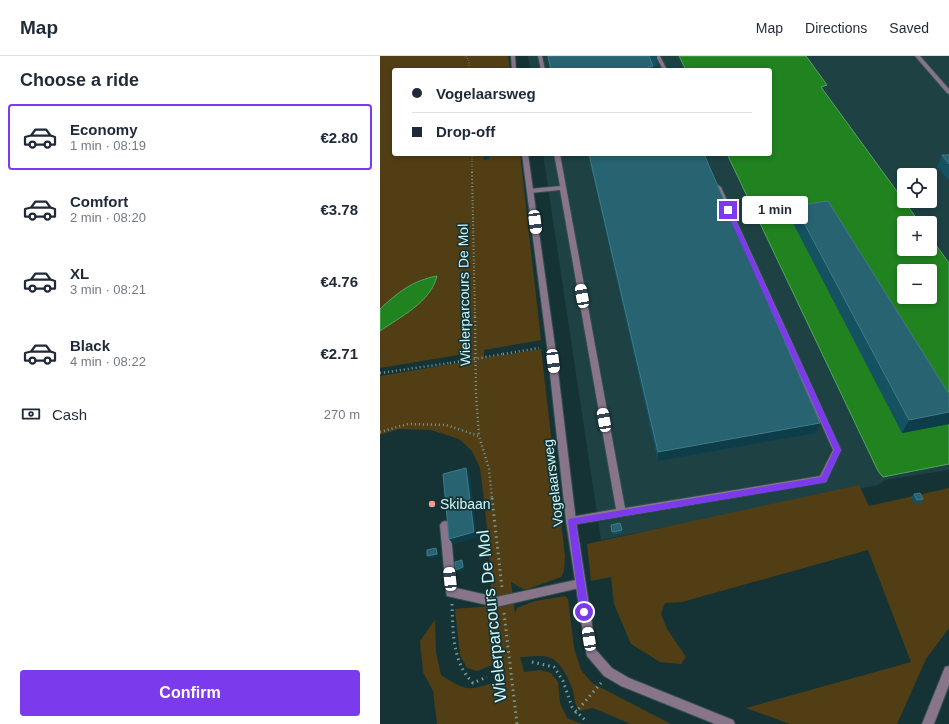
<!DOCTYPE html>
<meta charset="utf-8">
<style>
body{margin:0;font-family:Helvetica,sans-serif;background:#f6f6f7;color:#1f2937;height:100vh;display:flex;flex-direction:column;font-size:15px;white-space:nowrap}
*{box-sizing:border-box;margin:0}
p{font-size:13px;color:#747a83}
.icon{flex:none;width:22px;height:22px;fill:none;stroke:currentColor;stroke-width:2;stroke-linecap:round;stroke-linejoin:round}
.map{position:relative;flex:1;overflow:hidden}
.side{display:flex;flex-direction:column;background:#fff;width:380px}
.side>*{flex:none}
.top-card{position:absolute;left:12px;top:12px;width:380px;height:88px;border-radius:4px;box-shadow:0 2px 6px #0003;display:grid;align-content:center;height:88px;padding:0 20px;background:#fff}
.controls{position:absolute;left:517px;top:112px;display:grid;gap:8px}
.controls a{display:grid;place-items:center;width:40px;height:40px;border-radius:4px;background:#fff;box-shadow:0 2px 6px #0003;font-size:20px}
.end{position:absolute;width:18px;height:18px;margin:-9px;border:5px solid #7c3aed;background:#fff;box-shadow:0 0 0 2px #fff}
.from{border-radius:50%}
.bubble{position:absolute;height:28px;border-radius:4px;background:#fff;box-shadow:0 2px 6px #0003;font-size:13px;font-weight:600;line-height:28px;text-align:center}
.car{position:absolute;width:12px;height:24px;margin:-12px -6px;border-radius:5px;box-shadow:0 0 3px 1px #0007;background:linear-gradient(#fff 24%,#345 0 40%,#fff 0 76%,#345 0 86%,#fff 0)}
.top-card b{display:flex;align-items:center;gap:14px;height:38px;font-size:15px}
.top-card b+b{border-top:1px solid #e0e1e3}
.top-card i{width:10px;height:10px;background:#1f2937}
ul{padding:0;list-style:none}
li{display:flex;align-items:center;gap:12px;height:66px;margin:0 8px 6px;padding:0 12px;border:2px solid transparent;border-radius:4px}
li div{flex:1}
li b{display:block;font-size:15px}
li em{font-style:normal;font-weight:600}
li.current{border-color:#7c3aed}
li>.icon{width:36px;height:36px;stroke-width:1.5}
h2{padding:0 20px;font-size:18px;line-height:48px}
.pay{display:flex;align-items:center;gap:10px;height:44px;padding:0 20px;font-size:15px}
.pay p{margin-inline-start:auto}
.button{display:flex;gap:8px;margin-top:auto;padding:8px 20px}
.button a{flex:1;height:46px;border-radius:4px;background:#7c3aed;color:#fff;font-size:16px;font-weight:600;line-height:46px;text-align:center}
header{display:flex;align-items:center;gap:24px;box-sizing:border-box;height:56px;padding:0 20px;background:#fff;border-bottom:1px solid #e0e1e3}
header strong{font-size:19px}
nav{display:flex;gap:22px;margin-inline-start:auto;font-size:14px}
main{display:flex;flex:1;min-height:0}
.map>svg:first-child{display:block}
.built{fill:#1e4144;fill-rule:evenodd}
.green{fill:#523e15}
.water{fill:#218220;stroke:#55a562;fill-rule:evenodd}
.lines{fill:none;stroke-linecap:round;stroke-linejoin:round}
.service-casing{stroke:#2f4f51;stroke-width:2}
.minor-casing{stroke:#2f4f51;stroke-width:2}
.tertiary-casing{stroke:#2f4f51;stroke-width:2}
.path-far3{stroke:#769b9e;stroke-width:1.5;stroke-dasharray:0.5 2;stroke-linecap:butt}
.path-far2{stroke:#769b9e;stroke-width:2;stroke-dasharray:1 2.5;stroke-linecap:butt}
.path-far1{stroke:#769b9e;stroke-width:2.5;stroke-dasharray:1 3;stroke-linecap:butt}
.path{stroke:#769b9e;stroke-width:3;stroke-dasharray:1.5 4;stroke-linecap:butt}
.service{fill:#88758a;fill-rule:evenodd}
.minor{fill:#88758a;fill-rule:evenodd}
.tertiary{fill:#88758a;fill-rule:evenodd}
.path-bridge{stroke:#769b9e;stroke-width:2.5;stroke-dasharray:1 3;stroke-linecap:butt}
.wall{fill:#145161}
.shaded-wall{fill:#0c3d48}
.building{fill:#286371;stroke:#427a87}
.route{fill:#7c3aed}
.poi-dot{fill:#f59b97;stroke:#153335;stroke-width:1.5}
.labels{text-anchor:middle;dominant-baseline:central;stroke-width:3.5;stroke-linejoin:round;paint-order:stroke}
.street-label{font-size:14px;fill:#cdf8fc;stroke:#153335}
.poi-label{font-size:14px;fill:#cdf8fc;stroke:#153335;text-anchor:start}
.near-street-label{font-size:17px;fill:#cdf8fc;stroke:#153335}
</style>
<header>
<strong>Map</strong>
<nav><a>Map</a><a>Directions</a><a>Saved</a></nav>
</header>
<main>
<section class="side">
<h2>Choose a ride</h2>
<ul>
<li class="current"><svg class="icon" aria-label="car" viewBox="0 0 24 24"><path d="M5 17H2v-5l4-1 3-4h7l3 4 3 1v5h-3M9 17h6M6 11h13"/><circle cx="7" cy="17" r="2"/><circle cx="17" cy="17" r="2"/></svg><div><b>Economy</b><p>1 min · 08:19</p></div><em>€2.80</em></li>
<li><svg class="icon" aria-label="car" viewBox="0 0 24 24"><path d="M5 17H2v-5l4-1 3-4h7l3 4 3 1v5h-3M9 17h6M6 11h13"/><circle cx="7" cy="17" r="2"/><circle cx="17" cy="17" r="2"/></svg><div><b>Comfort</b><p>2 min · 08:20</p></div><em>€3.78</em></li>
<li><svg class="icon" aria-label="car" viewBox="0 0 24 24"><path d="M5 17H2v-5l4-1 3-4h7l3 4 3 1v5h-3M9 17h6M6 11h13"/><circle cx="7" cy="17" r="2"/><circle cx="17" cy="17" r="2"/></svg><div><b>XL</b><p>3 min · 08:21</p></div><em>€4.76</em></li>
<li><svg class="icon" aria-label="car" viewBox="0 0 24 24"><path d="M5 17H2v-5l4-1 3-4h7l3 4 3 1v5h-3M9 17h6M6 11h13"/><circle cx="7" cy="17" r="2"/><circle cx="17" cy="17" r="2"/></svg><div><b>Black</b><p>4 min · 08:22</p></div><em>€2.71</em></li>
</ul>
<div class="pay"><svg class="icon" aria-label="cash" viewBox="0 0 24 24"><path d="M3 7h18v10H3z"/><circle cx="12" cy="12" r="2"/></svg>Cash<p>270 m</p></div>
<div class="button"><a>Confirm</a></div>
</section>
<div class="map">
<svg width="569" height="668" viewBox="0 0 569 668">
<rect width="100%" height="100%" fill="#153335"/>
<path class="built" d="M148 0H569V414L505 424 498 429 221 484 163 98H390V14H150ZM524 119H550V145H524ZM524 167H550V193H524ZM524 215H550V241H524Z"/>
<path class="green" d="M0 0H128L130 14H14V98H140L161 284 104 294V302L161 293 185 500 184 515 181 521 145 534 131 526 135 558 137 552 155 545 185 540 188 543 194 592 201 614 212 627 291 668H251L213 652 200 655C194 648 195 643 193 635 190 625 181 606 171 602 162 598 149 601 140 601L144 616 160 614 171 617 178 626 180 647 187 662 202 668H57L53 635 43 616 40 585 55 564 56 596 61 619C87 636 89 635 118 625L117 607 97 615 87 612 80 599 75 553 112 550 108 479 100 412 92 395 79 383 51 374 19 373 0 379V320L84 306V298L0 312V275L34 251 57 220C36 221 15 239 0 253Z
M479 429 489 450 569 432V572L546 603 517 668H410L366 652 531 606 488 494 302 546 285 547 281 558 287 573 306 601 301 608 280 606 251 588 234 548 231 521 211 525 207 488Z"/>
<path class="water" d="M299 0H426L447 29 441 31 540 167H524V193H550V181L569 207V408L503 421 498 415 347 98H390V14H306ZM524 215H550V241H524Z
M57 220C51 246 20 261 0 275V253C17 237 33 224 57 220Z"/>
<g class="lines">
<g class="service-casing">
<path id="service" d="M158 0H162L165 14H161Z
M276 0H280L287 14H283Z
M535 0H540L569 33V38L567 37Z
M174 98H180L245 452 440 420 453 394 335 131 338 129 341 131 461 394 446 426 191 469 188 468 186 465 188 462 191 461 236 453 180 134 150 137 147 135 150 133 180 130Z
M65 465 68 466 70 469 76 532 116 541 200 523 204 525 205 528 204 531 116 551 67 540 66 536 60 469 62 466Z"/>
</g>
<g class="minor-casing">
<path id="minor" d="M131 0H135L136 14H132Z
M142 98H148L175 290 196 465 216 594 232 612 249 622 353 664 355 668H335L241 630 224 620 207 600 206 596 186 465 167 290Z"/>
</g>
<g class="tertiary-casing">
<path id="tertiary" d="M569 610V629L554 668H542L565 611Z"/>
</g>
<path class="path-far3" d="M86 0 89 5V14
M92 98V117"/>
<path class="path-far2" d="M92 116 95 262"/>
<path class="path-far1" d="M95 261 96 339 99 380
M123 298 159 292
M0 317 70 307
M0 376 28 368 66 369 99 380 109 413 112 443"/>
<path class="path" d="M112 442 122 532
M72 548C73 576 72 606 93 627L107 621
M124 557 137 668
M152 606 174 611 183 625 192 651 205 664
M195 657 221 627"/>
<use href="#service" class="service"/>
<use href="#minor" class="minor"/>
<use href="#tertiary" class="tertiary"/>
<path class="path-bridge" d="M70 307 123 298"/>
</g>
<path class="wall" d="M167 0H277V10H273V14H170Z
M208 98H324L436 377 278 405Z
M562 99H569V125L557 111Z
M415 150 569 338V368L522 377 412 165Z
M534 438 543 443 541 447 534 448 531 441Z
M240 467 242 477 233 479 231 469Z"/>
<path class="shaded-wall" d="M109 98V103L104 104 103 100Z
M569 356V368L522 377 529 364Z
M440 367 436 377 278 405V396Z
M86 412 90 418 97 482 73 488 69 483Z
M56 492 58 495 59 500 50 503 47 500Z
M82 504 84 507 85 514 78 516 76 514Z"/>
<path class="building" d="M168 0H269L273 10 268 11 269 14H171Z
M102 98H108V99L103 100Z
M209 98H324L440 367 278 396Z
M562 99H569V108Z
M448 145 569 338V356L529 364 415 150Z
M86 412 94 476 69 483 63 418Z
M540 437 543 443 537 444 534 438Z
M240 467 242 474 232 476 231 469Z
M56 492 57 498 47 500V494Z
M82 504 83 511 76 514 75 506Z"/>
<path class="route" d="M348 153 351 154 461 394 446 426 443 427 196 468 209 556 204 560 200 556 188 465 189 463 441 421 454 394 346 154Z"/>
<circle class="poi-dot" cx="52" cy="448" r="4"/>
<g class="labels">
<g class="street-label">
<text transform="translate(84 239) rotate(-91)">Wielerparcours De Mol</text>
<text transform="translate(173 427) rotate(-97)">Vogelaarsweg</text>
</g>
<g class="poi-label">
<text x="60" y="448">Skibaan</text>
</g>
<g class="near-street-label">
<text transform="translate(112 560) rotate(-96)">Wielerparcours De Mol</text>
</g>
</g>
</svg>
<div class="controls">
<a><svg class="icon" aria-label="locate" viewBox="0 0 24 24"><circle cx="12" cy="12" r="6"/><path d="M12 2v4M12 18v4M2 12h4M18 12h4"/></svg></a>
<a>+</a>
<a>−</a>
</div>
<i class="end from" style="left:204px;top:556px"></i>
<i class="end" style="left:348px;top:154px"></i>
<div class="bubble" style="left:362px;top:140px;width:66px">1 min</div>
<i class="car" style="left:155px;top:166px;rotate:173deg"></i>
<i class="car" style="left:202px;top:240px;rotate:350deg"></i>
<i class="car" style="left:173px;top:305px;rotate:173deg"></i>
<i class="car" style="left:224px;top:364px;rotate:350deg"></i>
<i class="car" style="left:70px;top:523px;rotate:354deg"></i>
<i class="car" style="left:209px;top:583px;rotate:351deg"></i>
<div class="top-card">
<b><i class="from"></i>Vogelaarsweg</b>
<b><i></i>Drop-off</b>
</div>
</div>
</main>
